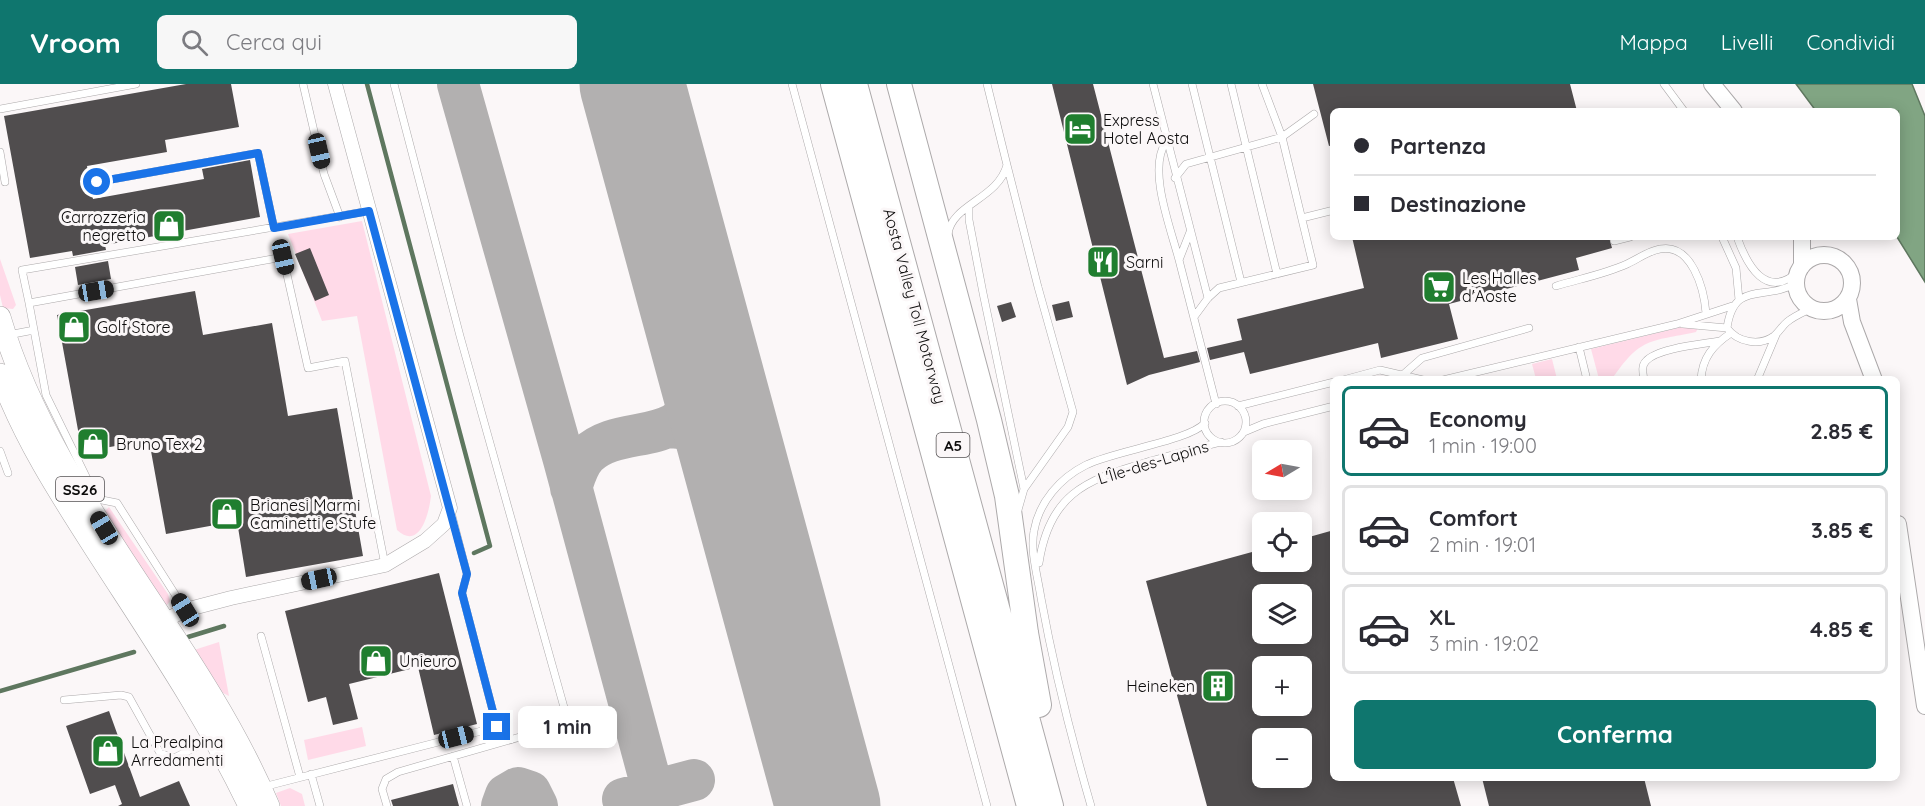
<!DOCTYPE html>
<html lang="it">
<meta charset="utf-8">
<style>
body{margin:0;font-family:Quicksand,sans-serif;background:#f7f7f7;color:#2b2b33;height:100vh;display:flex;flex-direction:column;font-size:22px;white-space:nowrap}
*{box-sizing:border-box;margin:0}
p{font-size:20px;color:#7c7c81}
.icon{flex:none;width:33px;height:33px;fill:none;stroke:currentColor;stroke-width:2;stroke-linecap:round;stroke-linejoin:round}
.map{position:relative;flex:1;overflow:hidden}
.sheet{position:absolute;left:1330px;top:292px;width:570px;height:405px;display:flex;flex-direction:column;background:#fff;border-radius:9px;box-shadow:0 3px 15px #0003}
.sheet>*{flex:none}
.top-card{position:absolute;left:1330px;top:24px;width:570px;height:132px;border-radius:9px;box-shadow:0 3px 15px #0003;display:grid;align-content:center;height:132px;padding:0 24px;background:#fff}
.needle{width:39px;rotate:260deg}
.controls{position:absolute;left:1252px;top:356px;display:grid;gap:12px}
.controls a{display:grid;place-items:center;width:60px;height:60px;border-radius:9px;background:#fff;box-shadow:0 3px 15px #0003;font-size:30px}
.end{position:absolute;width:27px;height:27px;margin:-14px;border:8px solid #1a73e8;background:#fff;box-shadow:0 0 0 3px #fff}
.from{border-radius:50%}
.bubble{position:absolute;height:42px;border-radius:9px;background:#fff;box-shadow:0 3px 15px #0003;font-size:20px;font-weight:800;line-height:42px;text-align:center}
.car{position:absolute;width:18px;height:36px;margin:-18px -9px;border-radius:8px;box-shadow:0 0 4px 2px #0007;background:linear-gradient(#222 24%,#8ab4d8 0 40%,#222 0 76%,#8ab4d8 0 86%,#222 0)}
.top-card b{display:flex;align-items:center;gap:21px;height:57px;font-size:22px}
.top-card b+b{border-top:2px solid #e1e1e2}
.top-card i{width:15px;height:15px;background:#2b2b33}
ul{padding:10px 0 0;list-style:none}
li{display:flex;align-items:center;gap:18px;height:90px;margin:0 12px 9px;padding:0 12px;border:3px solid #e1e1e2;border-radius:9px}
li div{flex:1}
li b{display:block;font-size:22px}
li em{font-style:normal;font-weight:800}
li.on{border-color:#0f766e}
li>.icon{width:54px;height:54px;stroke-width:1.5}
.primary-button{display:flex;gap:12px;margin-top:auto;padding:12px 24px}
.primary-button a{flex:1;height:69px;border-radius:9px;background:#0f766e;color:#fff;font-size:24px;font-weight:800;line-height:69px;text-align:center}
header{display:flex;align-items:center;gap:36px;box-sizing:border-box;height:84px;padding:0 30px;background:#0f766e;color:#fff}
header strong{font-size:28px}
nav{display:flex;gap:33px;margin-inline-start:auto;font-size:21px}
.search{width:420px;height:54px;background:#f7f7f7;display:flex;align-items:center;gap:15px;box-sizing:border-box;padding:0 21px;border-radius:9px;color:#7c7c81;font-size:22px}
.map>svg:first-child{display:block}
.green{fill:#ffdae8}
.water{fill:#81a583;stroke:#5e775f;stroke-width:1.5}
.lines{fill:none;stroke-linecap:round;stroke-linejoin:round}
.stream{stroke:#5e775f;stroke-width:4.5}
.taxiway{stroke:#b2b0b0;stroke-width:42}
.runway{stroke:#b2b0b0;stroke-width:105}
.building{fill:#504d4e;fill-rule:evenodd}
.service-casing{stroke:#aca9aa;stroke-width:8}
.minor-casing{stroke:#aca9aa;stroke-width:15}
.tertiary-casing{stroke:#aca9aa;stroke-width:18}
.primary-casing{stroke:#aca9aa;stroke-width:22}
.motorway-casing{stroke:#aca9aa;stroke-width:26}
.service{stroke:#fff;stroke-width:7}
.minor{stroke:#fff;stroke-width:14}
.tertiary{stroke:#fff;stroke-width:16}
.primary{stroke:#fff;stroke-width:21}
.motorway{stroke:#fff;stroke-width:24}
.route{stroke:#1a73e8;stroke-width:8}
.labels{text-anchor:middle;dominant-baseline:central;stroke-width:6;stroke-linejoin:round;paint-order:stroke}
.shield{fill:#fbf7f8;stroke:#545253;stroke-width:1.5}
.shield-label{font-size:15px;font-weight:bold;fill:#0d0c0c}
.poi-label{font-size:16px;fill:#0d0c0c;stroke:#fbf7f8;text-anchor:start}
.street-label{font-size:16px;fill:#0d0c0c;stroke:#fbf7f8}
</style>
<header>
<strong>Vroom</strong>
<div class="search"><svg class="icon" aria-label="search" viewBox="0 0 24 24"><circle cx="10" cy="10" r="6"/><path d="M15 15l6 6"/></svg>Cerca qui</div>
<nav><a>Mappa</a><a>Livelli</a><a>Condividi</a></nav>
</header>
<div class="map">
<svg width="1925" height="722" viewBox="0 0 1925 722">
<rect width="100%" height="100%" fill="#fbf7f8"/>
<path class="green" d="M362 137 431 412C429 429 420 467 397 446L357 232 322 237 288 150Z
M0 175 16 221 13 225 3 224 0 211Z
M1690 241 1699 242 1696 248C1649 258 1641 253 1612 295H1599L1591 265Z
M1552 275 1557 295H1536L1532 280Z
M109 423 168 510 170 517 167 521 162 520 105 427Z
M219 558 229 612 223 609 194 566Z
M362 643 366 662 308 676 304 656Z
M290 704 302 710 305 722H281L276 709Z"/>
<path class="water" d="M1796 0H1912L1925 32V198L1897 153 1898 27H1816Z"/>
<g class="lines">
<path class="stream" d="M367 0 490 462 474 469
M188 553 224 542
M0 607 134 568"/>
<path class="taxiway" d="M458 0 564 376 657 722
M668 343C709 344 719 365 740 396
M571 404C575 392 578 380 587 371 620 339 680 365 699 308 703 293 702 277 703 262
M623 715 694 696
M502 722 506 711 518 704 530 708 537 722"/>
<path class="runway" d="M632 0 828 722"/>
</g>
<path class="building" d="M186 0H231L239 43 165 56 167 68 87 82 93 115 204 95 202 85 250 76 260 133 105 161 106 166 73 172 72 167 30 174 4 32Z
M1052 0H1093L1164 274 1197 267 1200 278 1149 291 1127 301Z
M1313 0H1570L1577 27H1334V61L1329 62Z
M1352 153H1609L1612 164 1576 174 1579 186 1449 220 1458 255 1381 274 1378 259 1250 290 1244 268 1210 276 1207 264 1242 256 1237 235 1364 204Z
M310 164 329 211 315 217 295 170Z
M108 177 111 195 78 201 75 183Z
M195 207 203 251 272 239 288 332 337 324 363 472 246 493 237 437 166 450 149 356 82 368 57 231Z
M1069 217 1073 233 1056 237 1052 221Z
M1011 218 1016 233 1002 238 997 222Z
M1334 446V694H1453L1461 722H1207L1146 497 1263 465V477H1302V455ZM1263 510H1302V549H1263ZM1263 582H1302V621H1263ZM1263 654H1302V693H1263Z
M439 489 477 640 434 651 418 583 349 600 358 635 333 641 326 613 308 618 285 527Z
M109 627 140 713 179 697 190 722H118L122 720 115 701 90 710 66 642Z
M1482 694H1644L1651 722H1489Z
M453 700 459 722H393L391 716Z"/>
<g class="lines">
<g class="service-casing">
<path id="service" d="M303 0 324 90 340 133
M792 0 987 722
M1153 0 1208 214
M1192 0 1241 198
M1231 0 1277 190
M1664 0 1684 27
M0 25 136 0
M1166 58C1147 85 1171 145 1179 176
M0 68 5 98
M1007 81 1038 203 1073 328 1068 343 1024 405
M1175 94 1186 80 1282 53 1314 30
M97 98 258 69 274 144
M969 122V136L983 209 1024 405 1018 426
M1302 134 1334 126
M1190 148 1179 176 1216 320
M948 150C952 120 998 115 1007 81L987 0
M1722 153 1736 184 1739 216
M1737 153C1747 181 1766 217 1799 187
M1614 157 1630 153
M1796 199C1765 218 1734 195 1727 244 1738 259 1760 262 1774 252 1779 248 1782 242 1787 238 1794 232 1804 228 1812 224
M1556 202C1579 195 1605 190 1627 180 1638 175 1648 167 1660 165 1692 159 1704 205 1706 229
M29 219 22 186 369 127
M1194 233 1208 214 1219 204 1313 181 1282 53 1262 0
M1683 240 1727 244
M8 251 34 246
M1579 263 1587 296
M1343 296 1380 286 1423 296
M1397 296 1422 274 1529 244
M1443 296 1677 240 1732 222
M1644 296C1643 289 1641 282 1646 277 1657 264 1703 260 1720 257
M1701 296C1702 274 1713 261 1731 249
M1757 296 1776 251
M1204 338a21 21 0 1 1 42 0a21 21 0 1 1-42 0Z
M1238 322 1334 298
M1244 348 1263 340 1334 322
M0 367 8 389
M1039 479C1049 412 1084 396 1144 379 1170 372 1195 364 1221 358
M185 526 117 419 97 415 46 311 29 219 283 173 308 284 345 277 385 481
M261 552 300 693
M64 616 121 611 129 613 160 669 174 674 212 655
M453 672 467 722
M311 690 320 722
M263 703 497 643 462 509 467 490 451 428
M387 722 382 705 386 695 398 688 562 641 567 634 460 252 394 0
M1091 722C1071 653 1054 585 1041 514 1038 494 1030 467 1034 447 1039 418 1060 394 1086 381 1113 367 1189 357 1205 339"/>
</g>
<g class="minor-casing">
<path id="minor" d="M164 537 185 526 231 514 385 481 425 457 444 440 450 424 335 0"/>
</g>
<g class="tertiary-casing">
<path id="tertiary" d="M1712 0 1734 27
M1802 153V182
M1796 199a28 28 0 1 1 56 0a28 28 0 1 1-56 0Z
M1848 215 1852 238 1874 296
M1898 440 1925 622"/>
</g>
<g class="primary-casing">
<path id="primary" d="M0 233C53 414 196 550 269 722
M0 290C23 353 59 409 95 465 149 549 206 632 249 722"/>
</g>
<g class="motorway-casing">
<path id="motorway" d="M833 0 1029 722
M855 0 1051 722
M899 0 989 336 1007 412 1026 549 1039 621"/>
</g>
<use href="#service" class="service"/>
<use href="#minor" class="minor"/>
<use href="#tertiary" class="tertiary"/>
<use href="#primary" class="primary"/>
<use href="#motorway" class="motorway"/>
</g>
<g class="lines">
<path class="route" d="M97 98 258 69 274 144 369 127 467 490 462 509 497 643"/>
</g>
<defs>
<g id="hotel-square" transform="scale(1.725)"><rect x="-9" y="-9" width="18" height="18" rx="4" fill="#207e2f" stroke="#fbf7f8"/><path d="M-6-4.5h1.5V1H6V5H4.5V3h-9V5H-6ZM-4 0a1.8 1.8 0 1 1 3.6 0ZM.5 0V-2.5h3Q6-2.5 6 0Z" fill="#fff"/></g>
<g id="shop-square" transform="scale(1.725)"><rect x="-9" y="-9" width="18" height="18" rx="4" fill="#207e2f" stroke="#fbf7f8"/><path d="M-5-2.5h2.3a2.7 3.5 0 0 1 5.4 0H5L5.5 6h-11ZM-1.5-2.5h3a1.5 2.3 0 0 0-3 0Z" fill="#fff"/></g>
<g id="restaurant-square" transform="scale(1.725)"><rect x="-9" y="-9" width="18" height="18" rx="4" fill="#207e2f" stroke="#fbf7f8"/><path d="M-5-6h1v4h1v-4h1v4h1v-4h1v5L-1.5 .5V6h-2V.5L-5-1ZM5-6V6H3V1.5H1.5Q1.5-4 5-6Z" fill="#fff"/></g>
<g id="supermarket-square" transform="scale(1.725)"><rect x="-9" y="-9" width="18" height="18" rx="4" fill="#207e2f" stroke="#fbf7f8"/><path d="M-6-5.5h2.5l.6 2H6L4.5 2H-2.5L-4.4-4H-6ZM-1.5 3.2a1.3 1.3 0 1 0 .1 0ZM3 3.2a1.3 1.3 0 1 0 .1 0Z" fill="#fff"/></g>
<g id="building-square" transform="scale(1.725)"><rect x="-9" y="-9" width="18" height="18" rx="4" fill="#207e2f" stroke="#fbf7f8"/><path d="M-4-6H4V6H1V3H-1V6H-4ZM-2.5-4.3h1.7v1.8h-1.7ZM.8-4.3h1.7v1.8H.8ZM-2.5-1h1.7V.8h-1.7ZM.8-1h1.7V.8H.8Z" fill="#fff"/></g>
</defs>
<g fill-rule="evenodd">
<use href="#hotel-square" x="1080" y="45"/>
<use href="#shop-square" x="169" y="142"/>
<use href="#restaurant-square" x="1103" y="178"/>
<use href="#supermarket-square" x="1439" y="203"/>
<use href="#shop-square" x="74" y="243"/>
<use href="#shop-square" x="93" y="360"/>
<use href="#shop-square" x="227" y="430"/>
<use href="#shop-square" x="376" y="577"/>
<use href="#building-square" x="1218" y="602"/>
<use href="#shop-square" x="108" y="667"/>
</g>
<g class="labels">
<g class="shield">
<rect x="936.5" y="349" width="33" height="24" rx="4.5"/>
<rect x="56" y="393" width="48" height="24" rx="4.5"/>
</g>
<g class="shield-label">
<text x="953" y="361">A5</text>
<text x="80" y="405">SS26</text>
</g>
<g class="poi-label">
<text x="1103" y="36">Express<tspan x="1103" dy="18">Hotel Aosta</tspan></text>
<text x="146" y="133" text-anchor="end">Carrozzeria<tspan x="146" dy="18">negretto</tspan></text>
<text x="1126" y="178">Sarni</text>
<text x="1462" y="194">Les Halles<tspan x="1462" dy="18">d'Aoste</tspan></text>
<text x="97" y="243">Golf Store</text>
<text x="116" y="360">Bruno Tex 2</text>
<text x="250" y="421">Brianesi Marmi<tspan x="250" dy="18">Caminetti e Stufe</tspan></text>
<text x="399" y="577">Unieuro</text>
<text x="1195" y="602" text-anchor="end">Heineken</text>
<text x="131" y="658">La Prealpina<tspan x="131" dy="18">Arredamenti</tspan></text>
</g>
<g class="street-label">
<text transform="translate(915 222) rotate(75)">Aosta Valley Toll Motorway</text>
<text transform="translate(1153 378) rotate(-17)">L'Île-des-Lapins</text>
</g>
</g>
</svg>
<div class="controls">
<a><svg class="needle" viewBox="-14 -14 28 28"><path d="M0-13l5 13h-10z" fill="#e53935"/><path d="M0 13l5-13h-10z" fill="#7c7c81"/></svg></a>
<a><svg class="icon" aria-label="locate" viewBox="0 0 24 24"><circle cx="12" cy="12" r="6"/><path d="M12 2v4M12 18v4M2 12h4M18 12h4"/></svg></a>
<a><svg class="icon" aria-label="layers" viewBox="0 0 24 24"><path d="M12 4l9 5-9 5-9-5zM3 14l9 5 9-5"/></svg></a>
<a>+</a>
<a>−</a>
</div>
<i class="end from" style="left:97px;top:98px"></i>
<i class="end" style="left:497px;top:643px"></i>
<div class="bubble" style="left:518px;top:622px;width:99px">1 min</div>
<i class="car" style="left:319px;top:67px;rotate:167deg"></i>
<i class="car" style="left:283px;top:173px;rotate:167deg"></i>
<i class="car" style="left:96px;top:207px;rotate:80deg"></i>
<i class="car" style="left:104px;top:444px;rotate:329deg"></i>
<i class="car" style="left:319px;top:495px;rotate:258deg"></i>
<i class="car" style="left:185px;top:526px;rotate:328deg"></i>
<i class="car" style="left:456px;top:653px;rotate:76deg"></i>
<div class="top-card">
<b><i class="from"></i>Partenza</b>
<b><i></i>Destinazione</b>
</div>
<section class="sheet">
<ul>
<li class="on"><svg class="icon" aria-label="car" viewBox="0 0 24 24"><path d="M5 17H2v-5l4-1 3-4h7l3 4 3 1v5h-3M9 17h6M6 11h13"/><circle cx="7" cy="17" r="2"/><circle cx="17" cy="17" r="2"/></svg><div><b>Economy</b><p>1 min · 19:00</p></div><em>2.85 €</em></li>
<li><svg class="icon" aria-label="car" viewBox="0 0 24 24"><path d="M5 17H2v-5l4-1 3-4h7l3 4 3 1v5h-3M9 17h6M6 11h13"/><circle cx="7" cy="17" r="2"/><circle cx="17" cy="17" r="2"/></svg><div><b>Comfort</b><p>2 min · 19:01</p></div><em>3.85 €</em></li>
<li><svg class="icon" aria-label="car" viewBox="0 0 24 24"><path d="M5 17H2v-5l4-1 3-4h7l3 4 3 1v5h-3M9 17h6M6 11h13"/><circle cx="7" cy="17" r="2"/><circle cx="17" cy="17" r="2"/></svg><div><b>XL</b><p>3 min · 19:02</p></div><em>4.85 €</em></li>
</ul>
<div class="primary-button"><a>Conferma</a></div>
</section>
</div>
